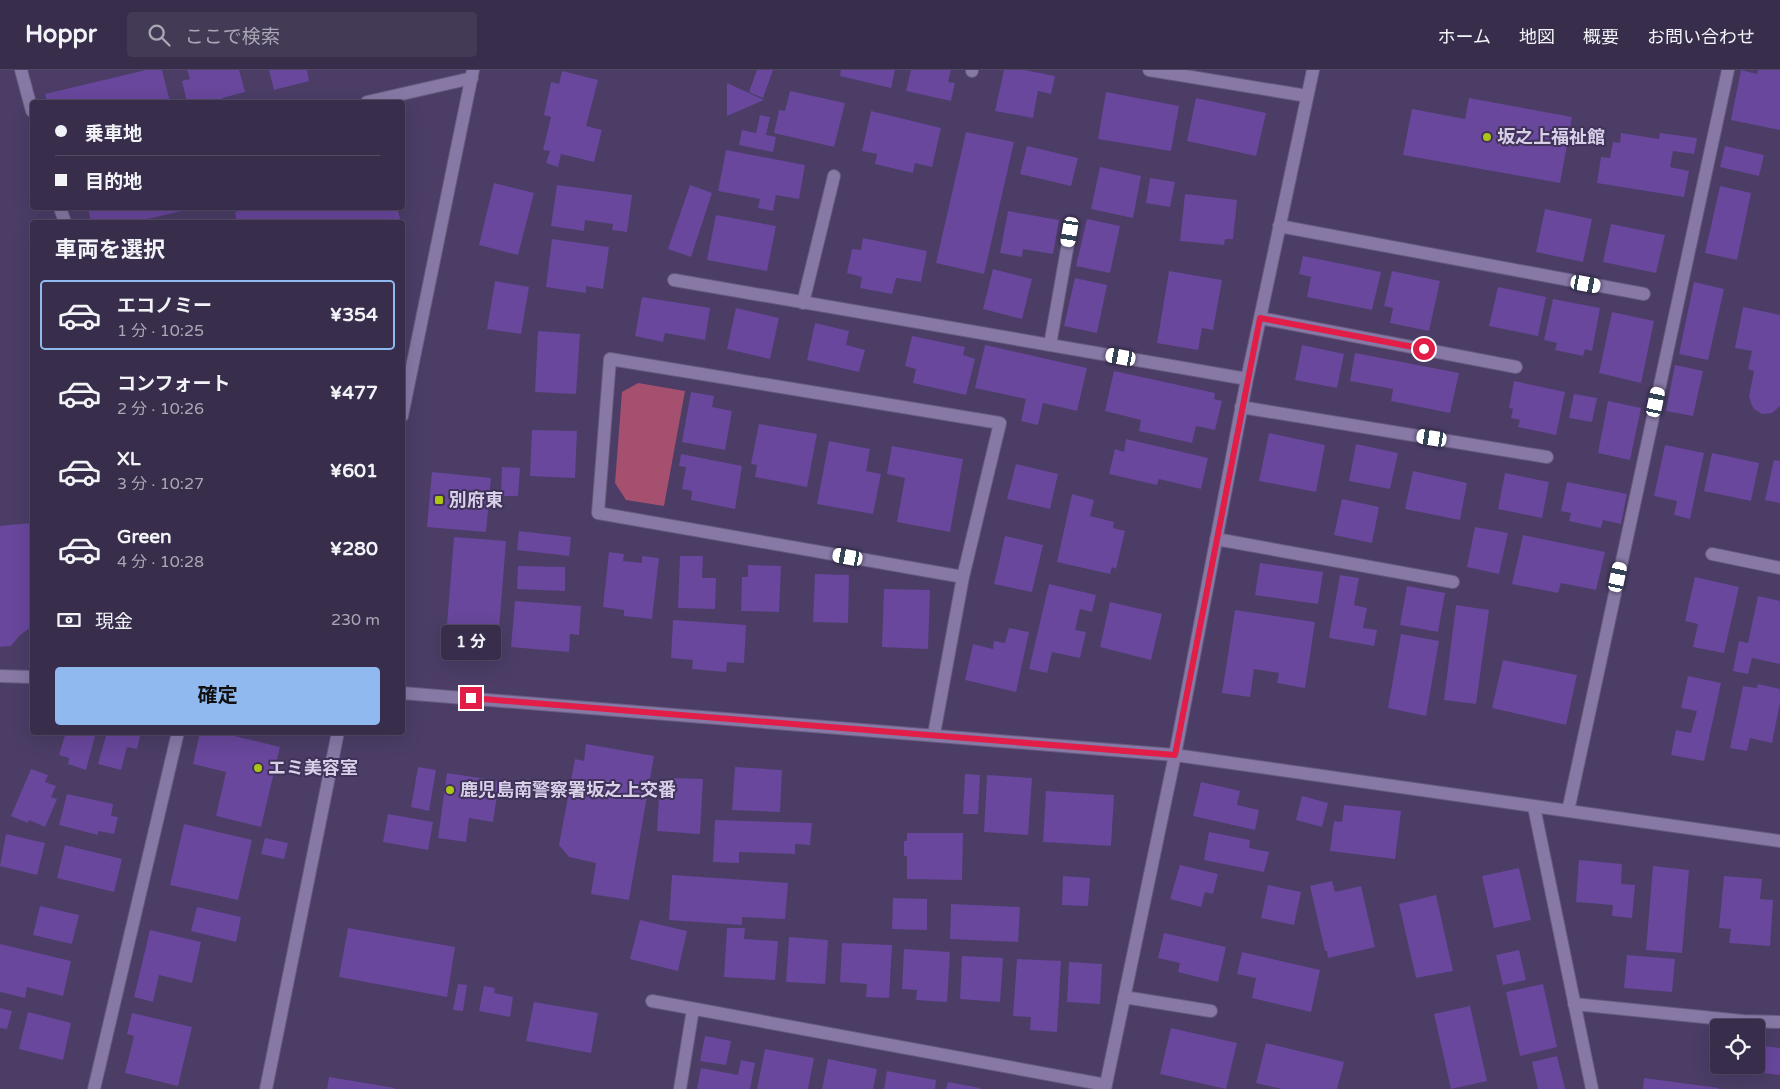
<!DOCTYPE html>
<html lang="ja">
<meta charset="utf-8">
<style>
body{margin:0;font-family:"Varela Round","Noto Sans JP",sans-serif;background:#433a56;color:#f1f3f6;height:100vh;display:flex;flex-direction:column;font-size:19px;white-space:nowrap}
*{box-sizing:border-box;margin:0}
p{font-size:16px;color:#aba8b5}
.icon{flex:none;width:28px;height:28px;fill:none;stroke:currentColor;stroke-width:2;stroke-linecap:round;stroke-linejoin:round}
.map{position:relative;flex:1;overflow:hidden}
.side{position:absolute;left:30px;top:150px;width:375px;height:515px;display:flex;flex-direction:column;background:#382e4c;border-radius:5px;box-shadow:0 5px 20px #0002,0 0 0 1px #524a64}
.side>*{flex:none}
.guide{position:absolute;left:30px;top:30px;width:375px;height:110px;border-radius:5px;box-shadow:0 5px 20px #0002,0 0 0 1px #524a64;display:grid;align-content:center;height:110px;padding:0 25px;background:#382e4c}
.fabs{position:absolute;left:1710px;top:949px;display:grid;gap:10px}
.fabs a{display:grid;place-items:center;width:55px;height:55px;border-radius:5px;background:#382e4c;box-shadow:0 5px 20px #0002,0 0 0 1px #524a64;font-size:25px}
.end{position:absolute;width:22px;height:22px;margin:-11px;border:6px solid #e11d48;background:#fff;box-shadow:0 0 0 2px #fff}
.from{border-radius:50%}
.bubble{position:absolute;height:35px;border-radius:5px;background:#382e4c;box-shadow:0 5px 20px #0002,0 0 0 1px #524a64;font-size:16px;font-weight:700;line-height:35px;text-align:center}
.car{position:absolute;width:15px;height:30px;margin:-15px -8px;border-radius:6px;box-shadow:0 0 4px 1px #0007;background:linear-gradient(#fff 24%,#345 0 40%,#fff 0 76%,#345 0 86%,#fff 0)}
.guide b{display:flex;align-items:center;gap:18px;height:48px;font-size:19px}
.guide b+b{border-top:1px solid #524a64}
.guide i{width:12px;height:12px;background:#f1f3f6}
ul{padding:0;list-style:none}
li{display:flex;align-items:center;gap:15px;height:70px;margin:0 10px 8px;padding:0 15px;border:2px solid transparent;border-radius:5px}
li div{flex:1}
li b{display:block;font-size:19px}
li em{font-style:normal;font-weight:700}
li.selected{border-color:#90b9f0}
li>.icon{width:45px;height:45px;stroke-width:1.5}
h2{padding:0 25px;font-size:22px;line-height:60px}
.pay{display:flex;align-items:center;gap:12px;height:55px;padding:0 25px;font-size:19px}
.pay p{margin-inline-start:auto}
.cta{display:flex;gap:10px;margin-top:auto;padding:10px 25px}
.cta a{flex:1;height:58px;border-radius:5px;background:#90b9f0;color:#111;font-size:20px;font-weight:700;line-height:58px;text-align:center}
header{display:flex;align-items:center;gap:30px;box-sizing:border-box;height:70px;padding:0 25px;background:#382e4c;border-bottom:1px solid #524a64}
header strong{font-size:24px}
nav{display:flex;gap:28px;margin-inline-start:auto;font-size:18px}
.search{width:350px;height:45px;background:#433a56;display:flex;align-items:center;gap:12px;box-sizing:border-box;padding:0 18px;border-radius:5px;color:#aba8b5;font-size:19px}
.map>svg:first-child{display:block}
.green{fill:#a4506e}
.building{fill:#68479c}
.lines{fill:none;stroke-linecap:round;stroke-linejoin:round}
.minor-casing{stroke:#665a7d;stroke-width:14}
.minor{stroke:#8778a5;stroke-width:12}
.route{stroke:#e11d48;stroke-width:6}
.poi-dot{fill:#abc615;stroke:#41325a;stroke-width:2}
.labels{text-anchor:middle;dominant-baseline:central;stroke-width:4;stroke-linejoin:round;paint-order:stroke}
.poi-label{font-size:18px;font-weight:bold;fill:#d8d0e9;stroke:#41325a;text-anchor:start}
</style>
<header>
<strong>Hoppr</strong>
<div class="search"><svg class="icon" aria-label="search" viewBox="0 0 24 24"><circle cx="10" cy="10" r="6"/><path d="M15 15l6 6"/></svg>ここで検索</div>
<nav><a>ホーム</a><a>地図</a><a>概要</a><a>お問い合わせ</a></nav>
</header>
<div class="map">
<svg width="1780" height="1019" viewBox="0 0 1780 1019">
<rect width="100%" height="100%" fill="#4b3d66"/>
<path class="green" d="M638 313 685 321 664 436 626 430 615 413 622 322Z"/>
<path class="building" d="M146 0H162L170 32H47L45 24Z
M187 0H239L245 22 222 28 223 32H187L182 11 190 9Z
M269 0H307L309 11 274 20Z
M757 0H773L763 28 749 22Z
M841 0H895L891 18 840 6Z
M911 0H951L948 12 955 13 951 31 906 21Z
M1004 0H1024L1055 6 1051 24 1038 21 1033 48 995 41Z
M1741 0 1757 4 1758 0H1780V60L1731 50Z
M562 1 598 10 586 56 602 60 594 92 561 84 558 97 546 93 550 81 543 80 551 47 544 45 551 12 559 14Z
M727 13 749 23 764 30 727 46Z
M790 21 845 33 834 77 774 63 779 40 785 41Z
M1106 22 1179 36 1171 81 1098 69Z
M1196 28 1266 43 1256 86 1187 71Z
M1469 28 1572 47 1560 113 1403 85 1412 39 1465 49Z
M871 41 941 58 932 97 915 93 913 103 875 94 877 84 862 81Z
M760 45 770 47 766 65 776 67 773 82 739 75 742 60 756 63Z
M966 62 1014 72 984 204 936 193Z
M1621 63 1659 69 1660 63 1697 68 1694 84 1673 81 1670 97 1689 101 1684 127 1597 113 1601 87 1610 88 1613 72 1620 73Z
M1027 76 1078 88 1071 116 1020 104Z
M1725 76 1764 85 1759 106 1720 97Z
M726 80 805 95 799 129 776 125 773 141 758 138 760 129 718 121Z
M1100 97 1141 106 1133 148 1091 139Z
M1150 108 1175 112 1170 137 1146 133Z
M494 113 534 123 518 185 479 175Z
M557 115 632 125 627 162 612 160 613 154 585 150 584 161 551 156Z
M690 115 712 123 691 187 668 179Z
M1720 116 1751 123 1737 190 1705 183Z
M1185 124 1237 130 1233 169H1225L1224 175 1180 171Z
M88 138H194L135 152H91Z
M254 138H397L401 152H237L235 142Z
M1545 139 1592 149 1583 192 1536 182Z
M1008 141 1059 150 1053 184 1023 179 1022 187 1000 183Z
M716 145 776 156 767 201 707 190Z
M1087 149 1120 156 1110 203 1076 196Z
M1611 154 1665 165 1656 203 1603 192Z
M863 168 927 181 921 212 896 208 892 224 860 218 862 207 847 203 852 179 861 180Z
M552 169 609 177 603 219 586 216V223L546 217Z
M1303 186 1381 202 1372 240 1307 227 1311 207 1299 204Z
M993 199 1032 209 1022 249 983 239Z
M1169 201 1222 210 1213 260 1202 258 1198 280 1157 273Z
M1392 201 1440 211 1429 261 1390 253 1393 238 1384 236Z
M1075 208 1107 215 1097 263 1064 256Z
M495 211 529 217 521 264 487 259Z
M1694 212 1724 219 1708 290 1679 284Z
M1498 217 1546 227 1538 266 1489 256Z
M642 227 710 238 705 270 665 263 663 272 635 266Z
M1553 229 1600 238 1592 281 1585 279 1583 286 1555 280 1557 273 1544 270Z
M1743 237 1780 245V336L1772 343 1762 344 1754 339 1751 333 1749 326 1754 301 1748 299 1752 281 1735 278Z
M736 238 779 248 770 289 727 279Z
M1612 242 1654 251 1641 313 1599 303Z
M815 253 849 261 846 275 865 280 859 302 807 290Z
M538 261 580 264 576 324 535 322Z
M912 266 965 277 963 285 975 289 966 325 913 313 916 299 905 296Z
M985 275 1087 298 1077 341 1043 333 1038 355 1021 351 1026 329 975 318Z
M1302 275 1344 284 1337 318 1295 310Z
M1355 283 1459 303 1450 343 1391 331 1393 319 1350 311Z
M1675 295 1703 301 1693 346 1666 341Z
M1114 301 1215 323 1214 329 1222 331 1215 360 1196 356 1192 373 1139 361 1141 350 1105 341Z
M1514 311 1565 322 1556 365 1518 357 1520 350 1511 348 1513 339 1509 338Z
M691 322 714 326 712 337 732 341 725 380 682 372Z
M1574 324 1597 328 1592 352 1569 348Z
M1608 331 1641 338 1630 390 1598 383Z
M759 354 817 364 807 417 755 407 757 395 751 394Z
M532 360 577 361 575 408 530 406Z
M1269 363 1325 375 1316 422 1259 411Z
M1126 369 1208 388 1201 419 1159 409 1157 415 1109 404 1115 379 1124 382Z
M829 371 870 379 866 401 881 404 873 444 817 434Z
M1356 374 1398 383 1390 419 1349 411Z
M1665 375 1704 383 1690 449 1674 445 1677 431 1654 426Z
M892 376 963 389 950 462 897 452 905 408 887 404Z
M1712 383 1759 393 1751 431 1704 421Z
M681 384 742 396 735 439 691 430 692 421 682 419 686 397 679 396Z
M1774 390 1780 391V433L1765 430Z
M1016 394 1058 404 1050 439 1007 429Z
M502 397 520 398 518 426H501Z
M1413 401 1467 413 1460 450 1405 439Z
M432 402 491 408 486 462 427 457Z
M1505 403 1549 412 1542 448 1498 439Z
M1567 412 1627 424 1621 454 1603 450 1601 458 1569 451 1571 443 1561 441Z
M1072 424 1094 430 1090 446 1114 452 1113 458 1125 461 1116 499 1112 497 1110 504 1057 492Z
M1342 429 1379 437 1372 473 1334 465Z
M32 453V556L19 566 11 576 0 577V456Z
M1475 457 1508 463 1499 504 1467 497Z
M519 461 571 467 569 486 517 480Z
M1523 465 1605 482 1596 520 1561 513 1558 523 1512 514Z
M1005 466 1043 475 1032 522 994 514Z
M454 467 506 471 497 584 445 580Z
M609 482 624 484 623 491 642 493V486L659 488 652 549 624 546V540L603 537Z
M680 486H703L702 508H716L715 539 678 538Z
M1260 493 1323 502 1318 534 1255 525Z
M748 495 781 496 779 542 741 541 742 507H748Z
M518 496 565 497V521L517 519Z
M815 504 849 505 848 553 813 552Z
M1340 505 1359 508 1354 535 1367 538 1363 558 1377 560 1374 576 1329 568Z
M1695 507 1739 517 1724 583 1693 577 1698 554 1685 551Z
M1049 514 1096 525 1092 542 1080 539 1075 560 1086 562 1080 588 1052 582 1047 603 1029 599Z
M1407 516 1445 523 1438 562 1400 555Z
M884 519 930 520 928 579 882 577Z
M1758 526 1780 531V594L1752 588 1748 604 1733 601 1739 571 1748 573Z
M515 531 581 536 579 565 570 564 569 582 511 577Z
M1110 532 1162 544 1151 590 1100 577Z
M1456 535 1489 540 1476 634 1444 630Z
M1235 540 1315 552 1305 618 1277 613 1279 603 1254 599 1250 627 1222 623Z
M673 550 746 555 744 593 727 592 726 602 692 599 693 590 671 588Z
M1009 558 1029 562 1016 622 965 610 973 574 993 579 994 571 1005 573Z
M1401 564 1439 571 1426 646 1388 638Z
M1503 590 1577 605 1566 655 1492 638Z
M1688 606 1721 613 1704 691 1671 685 1676 660 1691 663 1697 641 1681 638Z
M1758 614 1780 619V633L1772 673 1750 668 1747 681 1730 678 1743 616 1757 618Z
M66 662H96L86 700 68 694 69 688 59 685Z
M107 662H141L137 679 127 677 121 700 98 694Z
M200 662H218L280 677 261 757 216 746 226 702 193 694Z
M586 674 654 686 629 830 591 824 596 793 569 787 559 775 575 689 584 691Z
M418 697 436 700 429 741 411 737Z
M735 697 782 700 780 742 732 740Z
M31 699 48 705 45 712 56 716 51 727 57 729 45 757 29 750 28 753 11 746Z
M447 703 499 711 493 752 469 748 466 772 438 768Z
M965 704 980 705 978 744H963Z
M987 705 1032 708 1028 765 984 762Z
M671 708 703 709 700 764 657 761 659 726H670Z
M1201 712 1240 721 1237 735 1259 740 1255 760 1193 746Z
M1046 721 1114 725 1111 776 1043 772Z
M67 724 113 734 111 746 118 747 114 764 98 761V765L59 755Z
M1302 726 1328 733 1322 757 1296 750Z
M1344 735 1401 741 1395 789 1330 781 1334 751 1342 752Z
M388 744 433 752 428 780 383 772Z
M715 750 812 753 810 775 795 774V784L739 782V793L713 792Z
M184 754 252 770 238 830 170 815Z
M1209 762 1250 770 1249 778 1269 782 1264 802 1204 790Z
M907 763H963L962 810 907 809V786H904V771H907Z
M6 764 45 773 37 805 0 796Z
M265 768 288 773 284 789 261 784Z
M65 775 122 789 114 822 57 808Z
M1579 790 1622 794 1621 814 1635 815 1632 848 1612 846 1613 835 1576 832Z
M1180 795 1218 804 1213 824 1205 822 1201 837 1170 829Z
M1653 796 1689 800 1682 883 1646 880Z
M1519 798 1531 850 1494 858 1482 806Z
M672 805 788 813 785 849 742 847V855L669 850Z
M1063 806 1090 808 1088 836 1062 835Z
M1724 806 1762 809 1760 829 1773 830 1770 876 1729 873 1731 859 1719 858Z
M1332 811 1335 822 1361 816 1375 877 1328 888 1327 881H1325L1310 816Z
M1268 815 1301 822 1294 855 1261 848Z
M1436 825 1453 901 1416 908 1399 834Z
M893 828 927 829V860L892 859Z
M951 834 1020 837 1018 872 950 869Z
M40 836 79 845 72 874 33 865Z
M197 837 241 847 236 872 191 861Z
M640 850 687 861 678 901 630 889Z
M348 858 455 877 447 927 339 907Z
M727 858H745L744 869 778 871 775 910 724 907Z
M150 860 201 872 192 913 159 905 153 932 134 927Z
M1164 863 1226 877 1218 912 1178 902 1180 893 1158 888Z
M789 867 828 870 825 914 786 912Z
M842 873 892 875 889 928 866 927 867 914 840 912Z
M0 874 71 891 63 926 27 917 25 928 0 922Z
M904 879 950 882 947 932 916 930 917 920 902 919Z
M1519 880 1526 910 1503 915 1496 885Z
M1242 882 1320 900 1311 942 1252 928 1256 908 1237 904Z
M1627 885 1675 889 1672 922 1624 918Z
M962 886 1003 888 1000 932 960 929Z
M1017 889 1061 891 1057 962 1030 960 1031 947 1013 946Z
M1069 892 1102 894 1100 934 1067 932Z
M458 914 467 915 463 941 453 940Z
M1543 914 1557 977 1520 986 1506 922Z
M484 916 495 918 494 923 513 927 510 947 479 941Z
M534 932 598 943 591 983 526 971Z
M1470 936 1487 1011 1451 1019 1434 944Z
M0 938 12 941 7 959 0 958Z
M28 942 71 953 63 990 19 979Z
M132 943 192 957 178 1016 125 1003 134 966 127 964Z
M1171 958 1237 973 1226 1019 1160 1004Z
M705 966 731 971 726 995 700 991Z
M1266 973 1344 992 1337 1019H1282L1256 1013Z
M1756 975 1780 978V1005L1730 999V995H1756Z
M765 979 814 988 808 1019H757Z
M1557 986 1565 1019H1538L1532 992Z
M828 989 877 999 873 1019H822Z
M741 990 755 993 750 1019H697L701 998 738 1005Z
M887 1001 936 1010 935 1019H884Z
M329 1007 395 1018 394 1019H327Z
M1644 1008 1719 1018V1019H1643Z
M948 1012 980 1018V1019H946Z"/>
<g class="lines">
<g class="minor-casing">
<path id="minor" d="M21 0 32 41
M1149 0 1307 26
M972 1V0
M367 32 472 8
M60 138 65 152
M1279 156 1644 224
M674 210 1247 309
M803 233 834 106
M1260 248 1516 297
M1050 275 1070 162
M1241 337 1547 387
M402 346 473 0
M1216 469 1453 512
M1712 484 1780 498
M0 606 32 607
M402 623 1175 685 1780 771
M934 664 963 507 1000 353 610 289 598 443 963 507
M1534 737 1592 1019
M1568 741 1728 0
M1124 927 1211 941
M652 931 1106 1015
M1574 934 1743 951 1780 952
M94 1019 178 662
M266 1019 338 662
M680 1019 693 939
M1105 1019 1175 685 1247 309 1313 0"/>
</g>
<use href="#minor" class="minor"/>
</g>
<g class="lines">
<path class="route" d="M471 628 1175 685 1260 248 1424 279"/>
</g>
<g class="poi-dot">
<circle cx="1487" cy="67" r="5"/>
<rect x="434" y="425" width="10" height="10" rx="2.5"/>
<circle cx="258" cy="698" r="5"/>
<circle cx="450" cy="720" r="5"/>
</g>
<g class="labels">
<g class="poi-label">
<text x="1497" y="67">坂之上福祉館</text>
<text x="449" y="430">別府東</text>
<text x="268" y="698">エミ美容室</text>
<text x="460" y="720">鹿児島南警察署坂之上交番</text>
</g>
</g>
</svg>
<div class="fabs">
<a><svg class="icon" aria-label="locate" viewBox="0 0 24 24"><circle cx="12" cy="12" r="6"/><path d="M12 2v4M12 18v4M2 12h4M18 12h4"/></svg></a>
</div>
<i class="end from" style="left:1424px;top:279px"></i>
<i class="end" style="left:471px;top:628px"></i>
<div class="bubble" style="left:441px;top:555px;width:60px">1 分</div>
<i class="car" style="left:1070px;top:162px;rotate:190deg"></i>
<i class="car" style="left:1586px;top:214px;rotate:100deg"></i>
<i class="car" style="left:1121px;top:287px;rotate:280deg"></i>
<i class="car" style="left:1656px;top:332px;rotate:12deg"></i>
<i class="car" style="left:1432px;top:368px;rotate:279deg"></i>
<i class="car" style="left:848px;top:487px;rotate:280deg"></i>
<i class="car" style="left:1618px;top:507px;rotate:12deg"></i>
<div class="guide">
<b><i class="from"></i>乗車地</b>
<b><i></i>目的地</b>
</div>
<section class="side">
<h2>車両を選択</h2>
<ul>
<li class="selected"><svg class="icon" aria-label="car" viewBox="0 0 24 24"><path d="M5 17H2v-5l4-1 3-4h7l3 4 3 1v5h-3M9 17h6M6 11h13"/><circle cx="7" cy="17" r="2"/><circle cx="17" cy="17" r="2"/></svg><div><b>エコノミー</b><p>1 分 · 10:25</p></div><em>¥354</em></li>
<li><svg class="icon" aria-label="car" viewBox="0 0 24 24"><path d="M5 17H2v-5l4-1 3-4h7l3 4 3 1v5h-3M9 17h6M6 11h13"/><circle cx="7" cy="17" r="2"/><circle cx="17" cy="17" r="2"/></svg><div><b>コンフォート</b><p>2 分 · 10:26</p></div><em>¥477</em></li>
<li><svg class="icon" aria-label="car" viewBox="0 0 24 24"><path d="M5 17H2v-5l4-1 3-4h7l3 4 3 1v5h-3M9 17h6M6 11h13"/><circle cx="7" cy="17" r="2"/><circle cx="17" cy="17" r="2"/></svg><div><b>XL</b><p>3 分 · 10:27</p></div><em>¥601</em></li>
<li><svg class="icon" aria-label="car" viewBox="0 0 24 24"><path d="M5 17H2v-5l4-1 3-4h7l3 4 3 1v5h-3M9 17h6M6 11h13"/><circle cx="7" cy="17" r="2"/><circle cx="17" cy="17" r="2"/></svg><div><b>Green</b><p>4 分 · 10:28</p></div><em>¥280</em></li>
</ul>
<div class="pay"><svg class="icon" aria-label="cash" viewBox="0 0 24 24"><path d="M3 7h18v10H3z"/><circle cx="12" cy="12" r="2"/></svg>現金<p>230 m</p></div>
<div class="cta"><a>確定</a></div>
</section>
</div>
